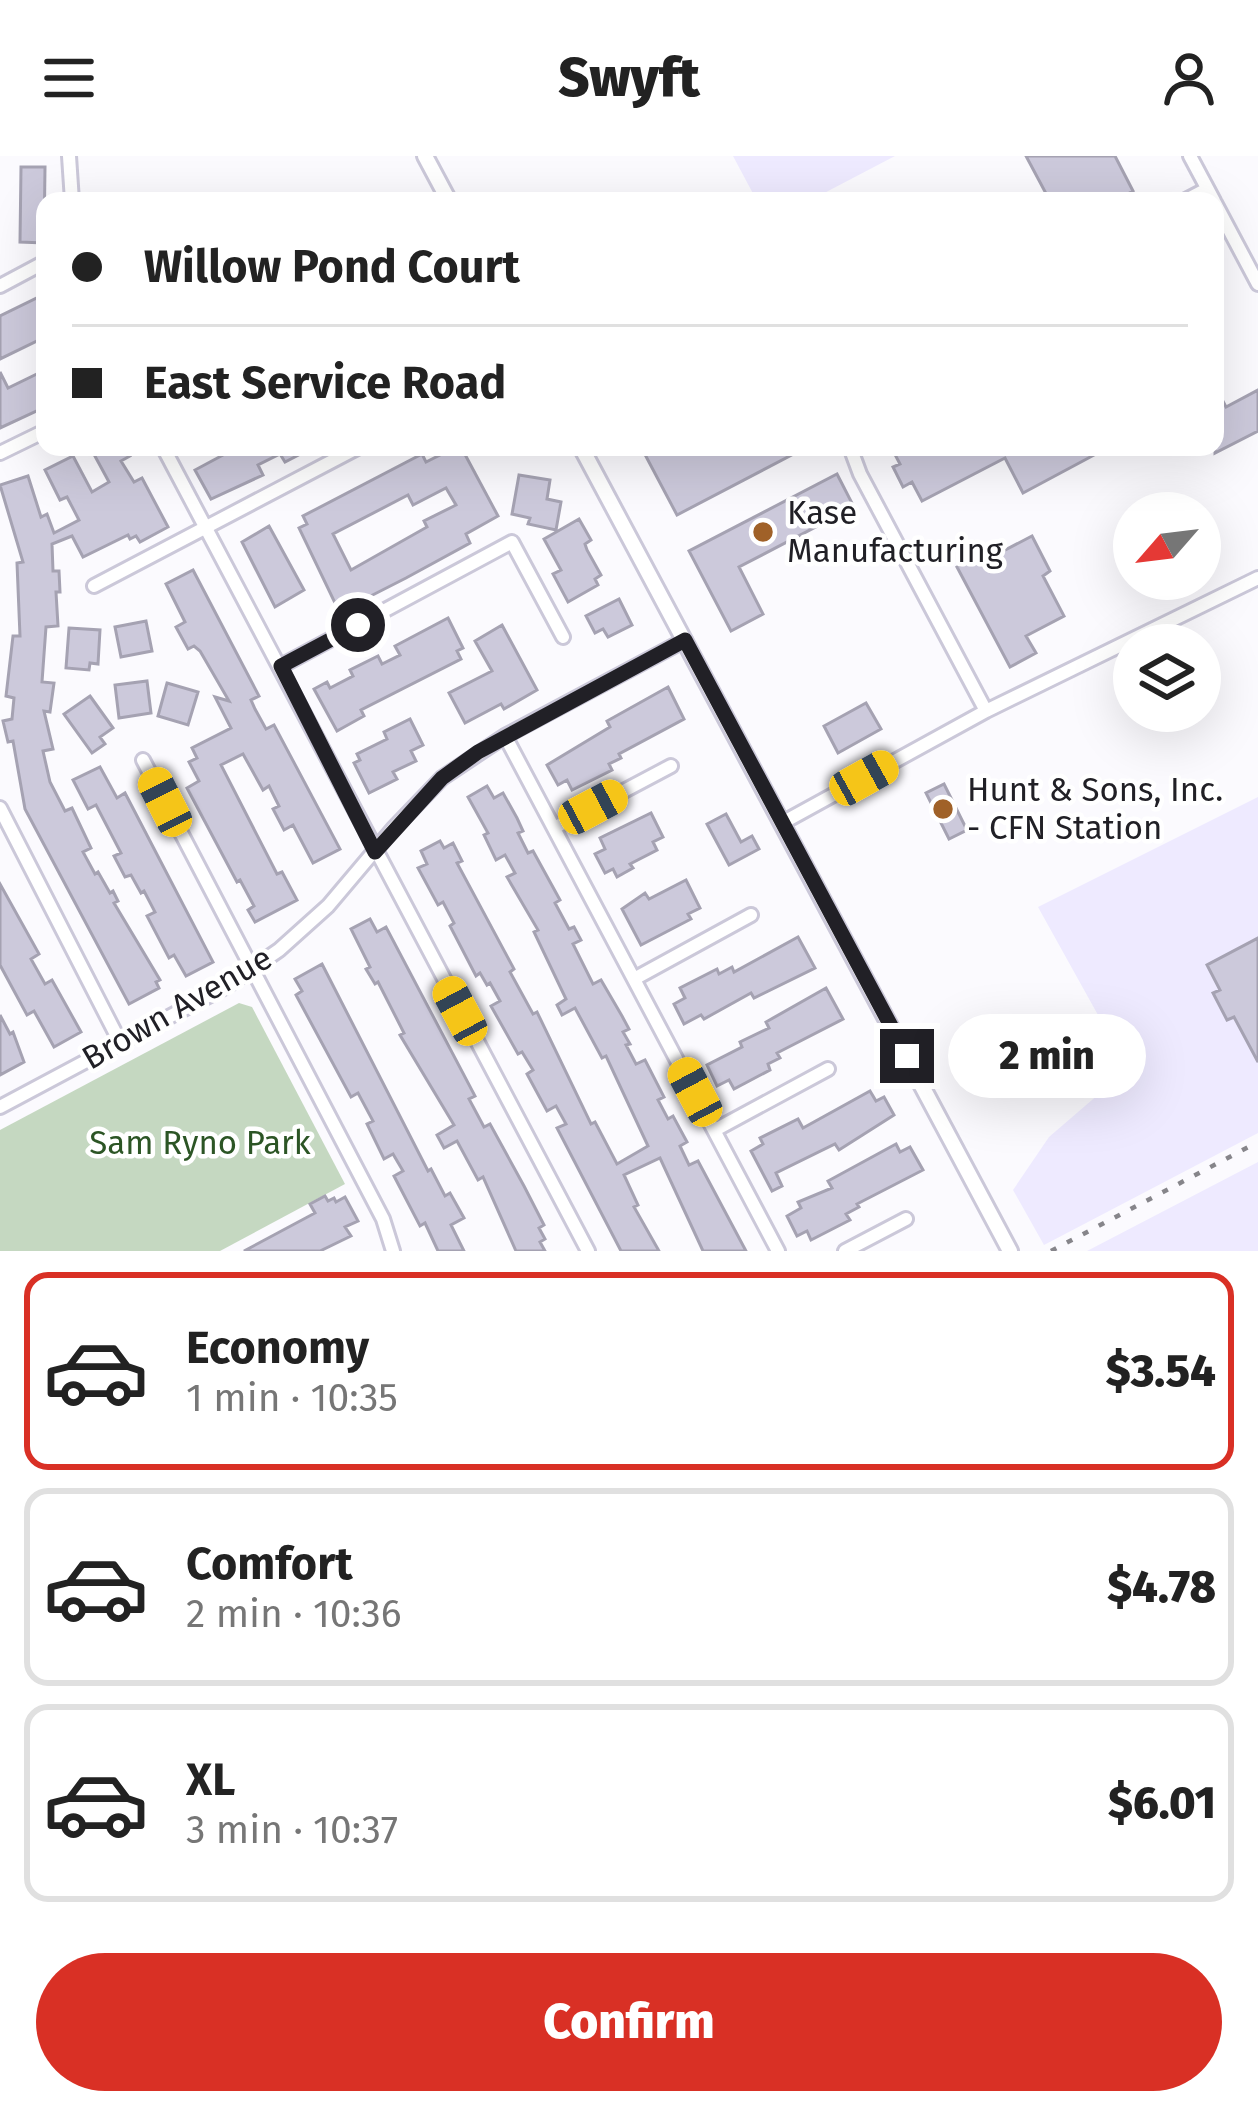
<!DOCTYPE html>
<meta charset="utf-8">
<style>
body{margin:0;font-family:"Fira Sans",sans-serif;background:#f6f6f6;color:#222;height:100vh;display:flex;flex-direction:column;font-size:45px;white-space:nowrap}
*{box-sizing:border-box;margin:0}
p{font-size:39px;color:#767676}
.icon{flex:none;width:66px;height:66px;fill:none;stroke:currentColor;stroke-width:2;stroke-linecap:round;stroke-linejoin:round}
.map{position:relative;height:1095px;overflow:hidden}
.drawer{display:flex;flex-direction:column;background:#fff;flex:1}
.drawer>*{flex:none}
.guide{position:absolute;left:36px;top:36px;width:1188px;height:264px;border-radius:24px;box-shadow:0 12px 48px #0002;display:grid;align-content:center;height:264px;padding:0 36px;background:#fff}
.needle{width:78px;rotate:242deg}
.fabs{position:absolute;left:1113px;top:336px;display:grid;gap:24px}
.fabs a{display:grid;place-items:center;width:108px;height:108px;border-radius:50%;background:#fff;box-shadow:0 12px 48px #0002;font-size:60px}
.end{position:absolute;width:54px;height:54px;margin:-27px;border:15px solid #212026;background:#fff;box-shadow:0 0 0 6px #fff}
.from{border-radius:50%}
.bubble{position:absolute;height:84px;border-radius:42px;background:#fff;box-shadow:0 12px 48px #0002;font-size:39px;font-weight:800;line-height:84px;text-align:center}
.car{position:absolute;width:36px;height:72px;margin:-36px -18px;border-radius:15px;box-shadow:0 0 9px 3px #0007;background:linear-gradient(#f5c518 24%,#345 0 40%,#f5c518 0 76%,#345 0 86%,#f5c518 0)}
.guide b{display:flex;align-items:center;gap:42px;height:114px;font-size:45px}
.guide b+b{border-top:3px solid #e0e0e0}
.guide i{width:30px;height:30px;background:#222}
ul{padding:21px 0 0;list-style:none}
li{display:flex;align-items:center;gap:36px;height:198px;margin:0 24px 18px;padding:0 12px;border:6px solid #e0e0e0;border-radius:24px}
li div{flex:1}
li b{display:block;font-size:45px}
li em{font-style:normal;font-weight:800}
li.current{border-color:#d93025}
li>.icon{width:108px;height:108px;stroke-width:1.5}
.cta{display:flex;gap:24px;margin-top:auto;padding:24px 36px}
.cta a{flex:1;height:138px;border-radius:72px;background:#d93025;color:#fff;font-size:48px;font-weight:800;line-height:138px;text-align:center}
header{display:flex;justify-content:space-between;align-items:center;height:156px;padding:0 36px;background:#fff;font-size:54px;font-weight:800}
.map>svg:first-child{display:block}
.built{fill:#eeeaff}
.green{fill:#c5d8c1}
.building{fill:#ccc9db;stroke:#a5a2b2;stroke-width:3;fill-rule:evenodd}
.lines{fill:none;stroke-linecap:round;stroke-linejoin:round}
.minor-casing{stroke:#cbc8d9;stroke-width:18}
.tertiary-casing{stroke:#cbc8d9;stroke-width:20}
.minor{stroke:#fff;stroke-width:12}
.tertiary{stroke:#fff;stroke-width:14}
.rail{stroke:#86858a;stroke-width:4.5;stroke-dasharray:6 12;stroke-linecap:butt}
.route{stroke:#212026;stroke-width:15}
.poi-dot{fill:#a06128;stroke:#fff;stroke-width:4.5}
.labels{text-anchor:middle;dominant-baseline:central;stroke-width:9;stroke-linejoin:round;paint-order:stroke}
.poi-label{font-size:33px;fill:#212026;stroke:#fff;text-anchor:start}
.street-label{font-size:33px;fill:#212026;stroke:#fff}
.park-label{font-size:33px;fill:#2c5525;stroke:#fff}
</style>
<header><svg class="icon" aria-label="menu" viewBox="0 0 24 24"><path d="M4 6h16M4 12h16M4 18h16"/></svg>Swyft<svg class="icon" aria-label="person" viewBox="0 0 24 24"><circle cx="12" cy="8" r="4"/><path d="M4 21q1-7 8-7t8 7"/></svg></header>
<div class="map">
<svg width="1258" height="1095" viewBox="0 0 1258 1095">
<rect width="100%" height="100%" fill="#fbfafe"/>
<path class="built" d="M733 0H895L809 45H757Z
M1258 641V977L1044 1089 1013 1034 1049 981 1128 913 1038 751Z
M1258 1006V1095H1087Z"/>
<path class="green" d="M239 847 252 851 345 1028 220 1095H0V974Z"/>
<path class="building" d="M1026 0H1115L1133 35 1115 45H1050Z
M21 11H45L44 87 20 86Z
M45 138V181L0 203V160Z
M0 216 8 232 41 216 45 225V251L0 272Z
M1215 230 1226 251 1258 234V275L1215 297Z
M90 291H125L130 300 121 305 134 326 142 322 168 371 140 386 136 380 130 383 128 379 83 401 72 380 52 388 53 415H59L60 436H56L58 470 46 471 42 526 54 527 50 556 44 555 53 593 43 595 50 626 65 655 72 652 91 692 83 696 95 718 98 716 110 737 113 735 118 745 114 747 160 824 156 826 159 832 129 848 25 653 13 585 8 586 3 565 12 563 14 542 6 540 13 480H20L17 407 23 406 0 329 28 320 41 361 47 358 54 377 79 364 67 341 60 344 45 314 73 300 92 336 109 326Z
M238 291H314L285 306 280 298 258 309 263 319 211 343 195 314Z
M456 291H461L498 360 466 378 470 387 406 422 349 451 345 442 335 447 299 372 307 368 303 360 422 298 426 306ZM446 332 456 349 424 365 427 371 351 414 333 378 408 339 413 349Z
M641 291H807L677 359Z
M891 291H1037L1039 296 1049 291H1109L1023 337 1005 302 922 345 912 326 903 331 893 311 900 308Z
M837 318 854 351 739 411 763 458 731 475 689 395Z
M519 319 550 324 547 343 561 346 556 374 528 368 530 362 512 358Z
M579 363 591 384 585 388 587 394 601 419 595 423 598 429 568 446 553 418 561 414 544 383Z
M269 370 304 434 275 451 242 386Z
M1032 380 1050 415 1043 420 1064 460 1026 480 1036 497 1010 511 957 411 982 397 986 404Z
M193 414 259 540 251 544 255 553 266 573 274 569 340 693 313 707 293 669 284 674 273 653 279 650 269 630 263 634 243 598 221 609 277 718 282 716 297 744 255 766 248 754 254 750 240 724 237 726 187 632 199 625 189 606 197 602 192 592 231 572 215 541 229 545 200 495 194 490 188 493 176 471 185 466 166 428Z
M619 443 632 469 608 481 603 473 595 477 586 460Z
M448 462 463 492 457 495 461 503 361 554 364 560 337 575 314 533 327 526 330 532 353 520 350 514 378 500 382 508 400 499 395 490Z
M146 465 152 495 121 501 115 471Z
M502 469 537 534 504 553 501 548 465 567 449 537 492 515 475 485Z
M69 472 100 474 98 508 90 507 89 514 66 512Z
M147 525 151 557 119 562 115 529Z
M167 527 198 536 188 569 158 560Z
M668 531 684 563 619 598 621 602 609 608 612 614 572 634 567 624 558 629 547 609 610 571 607 565Z
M90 540 113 572 100 581 105 588 92 597 64 558Z
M866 547 881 573 838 597 824 570Z
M410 563 423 589 411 595 416 605 393 616 397 623 369 637 354 607 360 604 357 598 387 583 384 576Z
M100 611 117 642 125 637 213 806 186 820 174 799 169 802 147 760 155 756 144 735 141 737 131 719 125 721 114 700 121 697 96 649 88 653 73 624Z
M944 628 967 674 949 683 926 637Z
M487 630 494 642 503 637 517 662 523 675 518 677 528 697 533 695 560 744 555 747 569 773 574 771 581 784 573 788 593 828 601 824 622 860 629 873 623 876 630 888 626 889 636 908 645 904 664 941 658 944 668 963 673 960 687 986 680 990 689 1009 698 1005 746 1095H703L660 1002 624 1019 638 1049 634 1051 659 1095H621L557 972 566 968 556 950 547 955 527 918 533 914 522 896 518 898 491 850 500 845 490 827 487 829 480 817 476 820 450 770 454 767 443 746 438 749 418 712 427 708 421 695 440 685 444 692 453 687 462 705 457 707 514 813 510 816 533 858 537 856 591 968 595 966 617 1008 648 990 606 900 602 902 575 852 562 859 557 849 566 843 534 776 538 774 507 721 515 717 505 699 496 704 484 679 488 677 468 641Z
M651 657 663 681 653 686 657 694 630 708 633 712 617 721 613 713 605 717 595 698 605 693 600 682Z
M726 658 741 686 752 680 759 693 729 709 707 668Z
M686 724 700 752 688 758 691 763 641 789 622 753 645 737 649 743Z
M0 728 39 798 31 803 45 828 52 824 81 876 54 891 34 855 27 859 0 809Z
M370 763 377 776 386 771 475 940 469 943 484 971 490 968 524 1030 544 1069 539 1072 545 1083 540 1086 545 1095H516L483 1021 478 1024 457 985 444 992 437 979 454 969 400 879 404 877 378 826 375 828 366 813 370 811 351 773Z
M798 781 815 812 754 842 751 837 704 863 701 859 684 868 674 848 685 842 680 832 717 813 719 818 732 811 734 816Z
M1258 782V906L1234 861 1227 864 1213 837 1220 834 1207 809Z
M322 808 428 1015 431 1013 445 1040 450 1037 464 1062 451 1069 464 1095H438L425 1067 420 1070 394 1020 403 1015 393 998 384 1003 367 968 373 965 358 937 351 941 296 839 302 835 295 823Z
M826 832 843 863 777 897 780 902 768 908 770 914 734 933 729 924 717 930 707 909 742 891 740 886 769 872 766 866Z
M0 859 10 878 13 876 24 906 0 919Z
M870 935 876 945 884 941 894 959 839 994 835 988 776 1017 782 1030 772 1035 751 995 763 988 760 982 798 963 803 972Z
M896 988 900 996 910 991 923 1014 857 1048 859 1051 846 1058 850 1064 811 1084 807 1075 797 1080 787 1060 801 1052 798 1046 832 1032 828 1025Z
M325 1040 328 1045 334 1042 336 1046 345 1041 358 1065 345 1071 351 1080 320 1095H244L315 1057 310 1048Z"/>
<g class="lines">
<g class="minor-casing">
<path id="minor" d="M69 0 72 45
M1190 0 1214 45
M1184 45 1207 33
M1215 47 1258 128
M0 130 45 106
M163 291 588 1095
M850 291 860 318 986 555
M0 297 45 275
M94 430 359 291
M281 510 512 386 563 481
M505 580 778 1095
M143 604 383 1063 393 1095
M0 652 121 888
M782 667 986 555 1258 422
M554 672 671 610
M634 823 751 759
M0 951 227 830 279 794 328 750 393 673 442 622 505 580 685 484
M715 974 828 913
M845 1095 906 1063"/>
</g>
<g class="tertiary-casing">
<path id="tertiary" d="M425 0 449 45
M581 291 1010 1095"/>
</g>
<use href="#minor" class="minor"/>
<use href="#tertiary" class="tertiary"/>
<path class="rail" d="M1051 1095 1258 986"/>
</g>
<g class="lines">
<path class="route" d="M358 469 281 510 375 696 442 622 478 596 685 484 907 900"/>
</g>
<g class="poi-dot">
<circle cx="763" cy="376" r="12"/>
<circle cx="943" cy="653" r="12"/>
</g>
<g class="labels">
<g class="poi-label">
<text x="787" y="357">Kase<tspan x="787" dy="38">Manufacturing</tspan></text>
<text x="967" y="634">Hunt &amp; Sons, Inc.<tspan x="967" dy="38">- CFN Station</tspan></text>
</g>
<g class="street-label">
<text transform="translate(177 852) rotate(-30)">Brown Avenue</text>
</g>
<g class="park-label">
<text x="200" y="987">Sam Ryno Park</text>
</g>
</g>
</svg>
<div class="fabs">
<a><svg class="needle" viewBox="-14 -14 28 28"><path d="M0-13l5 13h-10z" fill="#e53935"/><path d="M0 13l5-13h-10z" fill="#767676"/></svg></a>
<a><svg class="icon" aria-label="layers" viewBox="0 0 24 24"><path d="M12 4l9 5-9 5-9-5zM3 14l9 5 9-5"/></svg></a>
</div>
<i class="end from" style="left:358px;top:469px"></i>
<i class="end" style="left:907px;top:900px"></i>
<div class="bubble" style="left:948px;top:858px;width:198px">2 min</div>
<i class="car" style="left:864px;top:622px;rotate:61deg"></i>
<i class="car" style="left:165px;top:646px;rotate:333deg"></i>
<i class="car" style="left:593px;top:651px;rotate:62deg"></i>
<i class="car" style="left:460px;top:855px;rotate:332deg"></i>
<i class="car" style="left:695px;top:936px;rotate:332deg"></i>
<div class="guide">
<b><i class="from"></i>Willow Pond Court</b>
<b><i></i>East Service Road</b>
</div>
</div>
<section class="drawer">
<ul>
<li class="current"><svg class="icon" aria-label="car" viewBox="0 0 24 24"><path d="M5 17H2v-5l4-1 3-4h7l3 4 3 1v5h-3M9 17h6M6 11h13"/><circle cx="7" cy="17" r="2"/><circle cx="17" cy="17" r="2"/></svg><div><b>Economy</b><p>1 min · 10:35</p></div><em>$3.54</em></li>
<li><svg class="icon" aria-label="car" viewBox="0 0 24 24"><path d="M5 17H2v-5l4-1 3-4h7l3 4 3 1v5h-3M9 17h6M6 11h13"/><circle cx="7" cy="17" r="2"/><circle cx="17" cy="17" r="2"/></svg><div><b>Comfort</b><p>2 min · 10:36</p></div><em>$4.78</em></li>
<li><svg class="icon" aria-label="car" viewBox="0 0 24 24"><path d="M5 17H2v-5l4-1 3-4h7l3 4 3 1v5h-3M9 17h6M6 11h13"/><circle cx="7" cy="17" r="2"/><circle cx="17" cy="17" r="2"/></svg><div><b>XL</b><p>3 min · 10:37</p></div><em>$6.01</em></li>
</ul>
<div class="cta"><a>Confirm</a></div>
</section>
